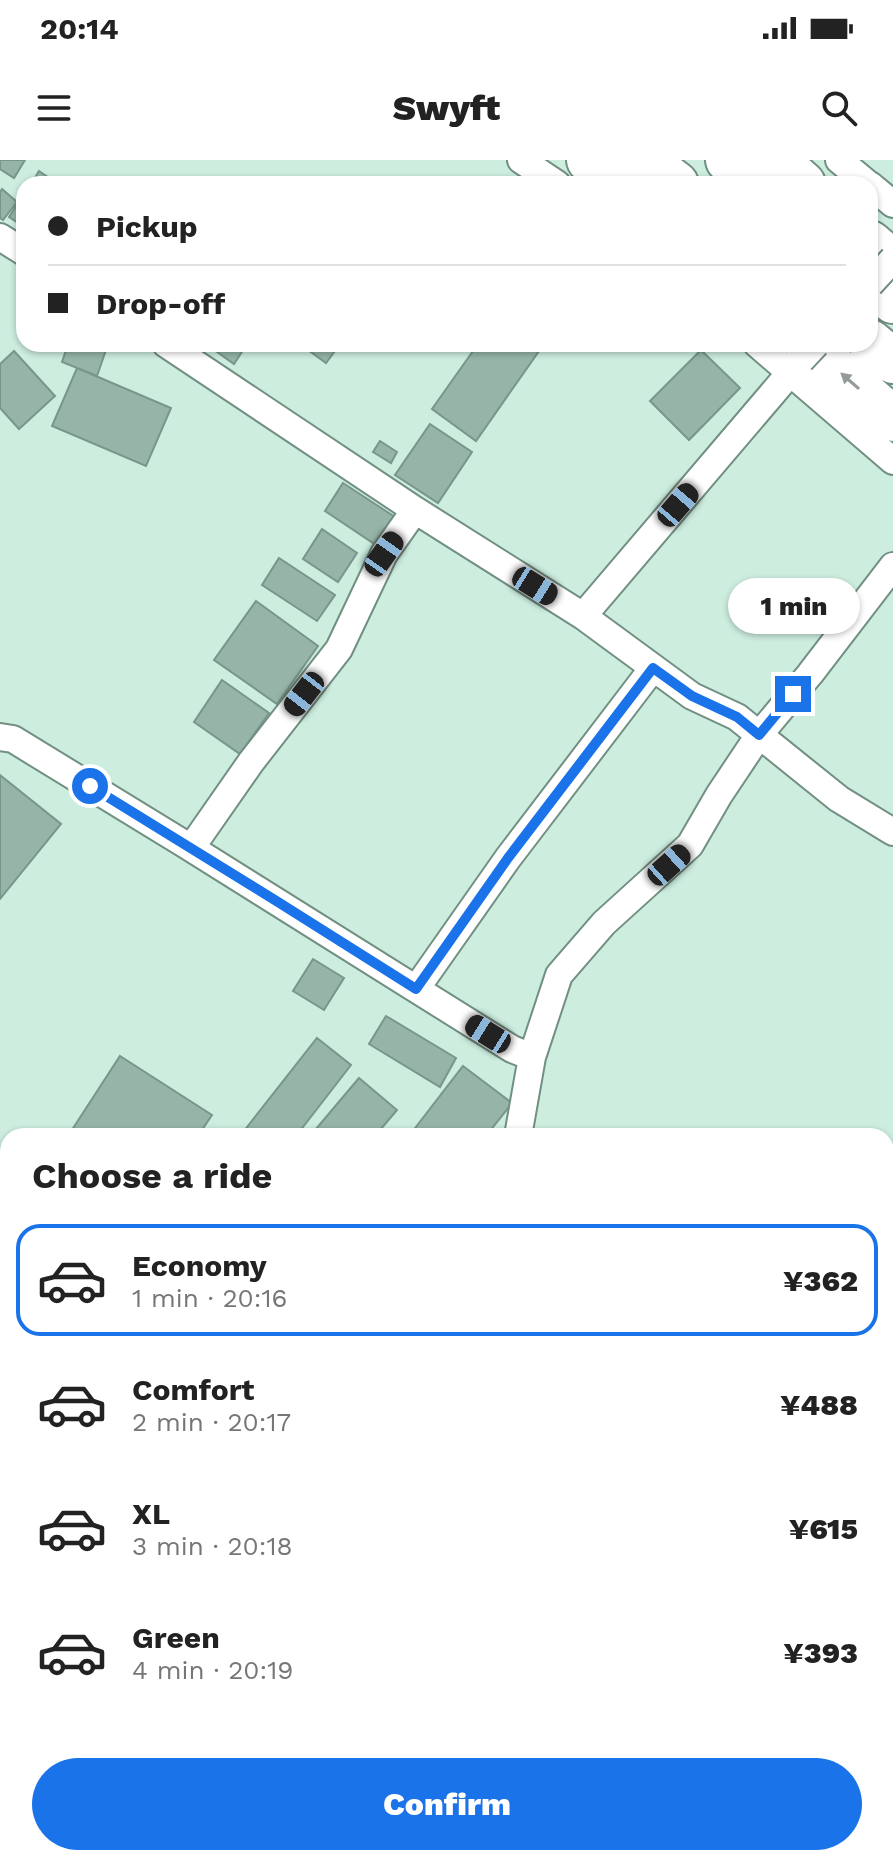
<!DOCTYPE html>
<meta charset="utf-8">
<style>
body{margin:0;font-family:"Work Sans",sans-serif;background:#f6f6f6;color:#222;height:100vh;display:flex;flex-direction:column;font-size:30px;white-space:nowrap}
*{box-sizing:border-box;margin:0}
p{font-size:26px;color:#767676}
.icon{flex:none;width:44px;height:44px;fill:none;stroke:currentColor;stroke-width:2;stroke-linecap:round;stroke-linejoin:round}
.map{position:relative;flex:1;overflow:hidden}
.drawer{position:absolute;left:0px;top:968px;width:894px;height:738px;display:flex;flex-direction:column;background:#fff;border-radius:24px 24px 0 0;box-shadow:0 2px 6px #0004}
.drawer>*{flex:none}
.banner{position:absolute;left:16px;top:16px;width:862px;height:176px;border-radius:24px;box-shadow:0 2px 6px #0004;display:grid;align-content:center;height:176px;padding:0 32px;background:#fff}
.end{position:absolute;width:36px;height:36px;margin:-18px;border:10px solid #1a73e8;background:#fff;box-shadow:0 0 0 4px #fff}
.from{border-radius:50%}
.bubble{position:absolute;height:56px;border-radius:28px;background:#fff;box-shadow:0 2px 6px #0004;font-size:26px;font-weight:800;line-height:56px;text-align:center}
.car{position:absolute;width:24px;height:48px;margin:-24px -12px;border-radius:10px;box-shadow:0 0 6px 2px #0007;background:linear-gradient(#222 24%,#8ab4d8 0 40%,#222 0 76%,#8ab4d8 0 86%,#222 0)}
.banner b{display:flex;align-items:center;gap:28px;height:76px;font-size:30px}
.banner b+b{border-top:2px solid #e0e0e0}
.banner i{width:20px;height:20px;background:#222}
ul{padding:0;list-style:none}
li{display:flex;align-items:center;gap:24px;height:112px;margin:0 16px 12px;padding:0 16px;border:4px solid transparent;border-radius:24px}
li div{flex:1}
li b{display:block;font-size:30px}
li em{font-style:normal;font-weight:800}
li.on{border-color:#1a73e8}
li>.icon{width:72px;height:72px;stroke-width:1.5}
h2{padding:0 32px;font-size:36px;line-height:96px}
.action{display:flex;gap:16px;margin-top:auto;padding:16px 32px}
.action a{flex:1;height:92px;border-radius:48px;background:#1a73e8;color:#fff;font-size:32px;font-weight:800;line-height:92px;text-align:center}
.status{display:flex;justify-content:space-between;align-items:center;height:56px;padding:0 40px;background:#fff;direction:ltr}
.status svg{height:22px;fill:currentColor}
header{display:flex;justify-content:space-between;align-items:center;height:104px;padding:0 32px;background:#fff;font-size:36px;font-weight:800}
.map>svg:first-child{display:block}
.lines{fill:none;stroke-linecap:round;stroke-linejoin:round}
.stream{stroke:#32a781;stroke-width:9}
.building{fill:#96b5a8;stroke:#789689;stroke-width:2}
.street-casing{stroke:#718f82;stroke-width:30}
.highway-casing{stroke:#718f82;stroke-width:48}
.street{stroke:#fff;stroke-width:26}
.highway{stroke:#fff;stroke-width:44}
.street-bridge-casing{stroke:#718f82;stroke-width:30;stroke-linecap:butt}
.street-bridge{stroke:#fff;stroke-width:26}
.oneway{fill:#959b98}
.route{stroke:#1a73e8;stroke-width:10}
</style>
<div class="status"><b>20:14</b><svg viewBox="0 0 49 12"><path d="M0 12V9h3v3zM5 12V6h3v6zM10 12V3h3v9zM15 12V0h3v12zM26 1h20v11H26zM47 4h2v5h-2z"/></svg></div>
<header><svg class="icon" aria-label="menu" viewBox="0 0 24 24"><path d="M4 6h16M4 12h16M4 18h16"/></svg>Swyft<svg class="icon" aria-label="search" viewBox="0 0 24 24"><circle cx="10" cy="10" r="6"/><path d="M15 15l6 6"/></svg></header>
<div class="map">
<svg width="893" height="1705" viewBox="0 0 893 1705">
<rect width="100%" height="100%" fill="#cdeddf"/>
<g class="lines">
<path class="stream" d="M886 1021 893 1020
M132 1705 138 1698"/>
</g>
<path class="building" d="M0 0H25L14 18 0 9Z
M39 11 58 24H31Z
M2 29 17 42 3 60 0 58V32Z
M24 34V67L9 57Z
M68 184H108L97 216 62 202Z
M206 184H247L234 204Z
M300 184H340L326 203Z
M478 184H544L476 281 432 249Z
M701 190 740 228 689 280 650 241Z
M14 191 55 236 19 269 0 248V204Z
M77 208 171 248 146 306 52 266Z
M430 264 472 292 438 343 395 315Z
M380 281 397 292 391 303 373 292Z
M343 323 398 359 379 387 325 351Z
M322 369 357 393 338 422 303 399Z
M279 398 335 435 317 461 262 425Z
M256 441 318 486 277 544 214 500Z
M222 520 269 553 240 594 194 562Z
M0 615 61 664 0 739Z
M313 799 344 818 324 850 293 831Z
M386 856 456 898 440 927 369 884Z
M317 878 351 905 296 976H240Z
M120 896 212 955 198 976H68Z
M463 906 512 943 486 976H409Z
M359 918 397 950 375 976H310Z
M8 1069V1159L0 1153V1081Z
M0 1164 8 1169V1249L0 1262Z
M8 1291V1423L0 1435V1303Z
M152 1698H367L375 1705H146Z"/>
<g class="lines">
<g class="street-casing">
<path id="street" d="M521 0 557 24
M839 0 868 24
M870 25 893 44
M0 77 24 92
M166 184 415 350 583 456 692 536 737 557 839 639 893 672
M757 184 893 301
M415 350 384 394 339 489 251 602 191 688 416 829
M583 456 801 200
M0 577 13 579 191 688
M532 897 512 889 416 829 508 698 653 508
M518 976 532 897 559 815 604 763 690 685 719 635 759 575 810 514 893 406
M0 1539 8 1534
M886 1554 893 1559
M455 1705 461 1698"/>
</g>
<g class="highway-casing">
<path id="highway" d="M589 0 617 24
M645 0 676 24
M728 0 760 24
M776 0 803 24
M870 83 893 103
M870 120 893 141
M870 182 893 201
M807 184 893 259"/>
</g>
<use href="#street" class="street"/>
<use href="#highway" class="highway"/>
<g class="street-bridge-casing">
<path id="street-bridge" d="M870 124 893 99
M801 200 816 184"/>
</g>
<use href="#street-bridge" class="street-bridge"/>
</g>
<defs><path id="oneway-solid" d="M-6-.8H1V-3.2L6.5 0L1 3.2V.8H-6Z" transform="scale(2)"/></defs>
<use class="oneway" href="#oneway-solid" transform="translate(850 221) rotate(-139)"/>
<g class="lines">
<path class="route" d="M90 626 278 742 416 829 508 698 653 508 692 536 737 557 759 575 793 534"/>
</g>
</svg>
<i class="end from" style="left:90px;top:626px"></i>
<i class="end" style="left:793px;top:534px"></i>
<div class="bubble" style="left:728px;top:418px;width:132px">1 min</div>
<i class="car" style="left:678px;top:345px;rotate:41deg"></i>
<i class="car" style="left:384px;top:394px;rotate:35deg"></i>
<i class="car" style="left:535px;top:426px;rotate:122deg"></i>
<i class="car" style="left:304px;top:534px;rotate:218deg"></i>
<i class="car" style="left:669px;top:705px;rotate:48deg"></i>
<i class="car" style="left:488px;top:874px;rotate:302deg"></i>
<div class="banner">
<b><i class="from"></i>Pickup</b>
<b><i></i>Drop-off</b>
</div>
<section class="drawer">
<h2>Choose a ride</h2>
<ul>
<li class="on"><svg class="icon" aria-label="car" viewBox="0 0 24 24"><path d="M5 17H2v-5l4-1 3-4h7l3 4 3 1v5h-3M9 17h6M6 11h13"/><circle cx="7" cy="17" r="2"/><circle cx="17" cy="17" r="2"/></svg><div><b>Economy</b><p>1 min · 20:16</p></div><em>¥362</em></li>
<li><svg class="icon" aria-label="car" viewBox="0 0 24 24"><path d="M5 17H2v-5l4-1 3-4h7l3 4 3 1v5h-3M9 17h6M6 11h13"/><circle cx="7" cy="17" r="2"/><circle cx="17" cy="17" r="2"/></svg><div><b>Comfort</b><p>2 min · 20:17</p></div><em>¥488</em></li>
<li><svg class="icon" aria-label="car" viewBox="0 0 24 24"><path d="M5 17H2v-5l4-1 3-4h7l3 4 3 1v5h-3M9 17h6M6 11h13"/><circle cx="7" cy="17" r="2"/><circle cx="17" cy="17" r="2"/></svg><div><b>XL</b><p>3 min · 20:18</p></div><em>¥615</em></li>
<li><svg class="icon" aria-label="car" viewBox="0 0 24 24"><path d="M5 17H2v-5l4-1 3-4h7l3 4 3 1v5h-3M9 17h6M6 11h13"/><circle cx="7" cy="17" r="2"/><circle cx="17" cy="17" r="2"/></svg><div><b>Green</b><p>4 min · 20:19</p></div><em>¥393</em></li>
</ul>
<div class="action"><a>Confirm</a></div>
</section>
</div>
